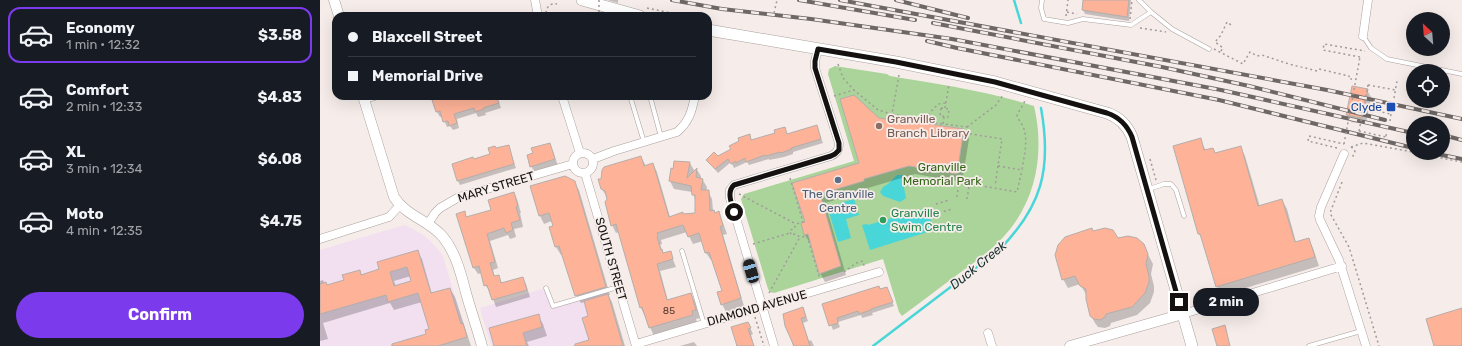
<!DOCTYPE html>
<meta charset="utf-8">
<style>
body{margin:0;font-family:Rubik,sans-serif;background:#20242c;color:#f1f3f6;height:100vh;display:flex;flex-direction:column;font-size:15px;white-space:nowrap}
*{box-sizing:border-box;margin:0}
p{font-size:13px;color:#9ea1a6}
.icon{flex:none;width:22px;height:22px;fill:none;stroke:currentColor;stroke-width:2;stroke-linecap:round;stroke-linejoin:round}
.map{position:relative;flex:1;overflow:hidden}
.panel{display:flex;flex-direction:column;background:#171b24;width:320px}
.panel>*{flex:none}
.guide{position:absolute;left:12px;top:12px;width:380px;height:88px;border-radius:12px;box-shadow:0 4px 16px #0002;display:grid;align-content:center;height:88px;padding:0 16px;background:#171b24}
.needle{width:26px;rotate:334deg}
.controls{position:absolute;left:1086px;top:12px;display:grid;gap:8px}
.controls a{display:grid;place-items:center;width:44px;height:44px;border-radius:50%;background:#171b24;box-shadow:0 4px 16px #0002;font-size:20px}
.end{position:absolute;width:18px;height:18px;margin:-9px;border:5px solid #141110;background:#fff;box-shadow:0 0 0 2px #fff}
.from{border-radius:50%}
.bubble{position:absolute;height:28px;border-radius:14px;background:#171b24;box-shadow:0 4px 16px #0002;font-size:13px;font-weight:700;line-height:28px;text-align:center}
.car{position:absolute;width:12px;height:24px;margin:-12px -6px;border-radius:5px;box-shadow:0 0 3px 1px #0007;background:linear-gradient(#222 24%,#8ab4d8 0 40%,#222 0 76%,#8ab4d8 0 86%,#222 0)}
.guide b{display:flex;align-items:center;gap:14px;height:38px;font-size:15px}
.guide b+b{border-top:1px solid #363941}
.guide i{width:10px;height:10px;background:#f1f3f6}
ul{padding:7px 0 0;list-style:none}
li{display:flex;align-items:center;gap:12px;height:56px;margin:0 8px 6px;padding:0 8px;border:2px solid transparent;border-radius:12px}
li div{flex:1}
li b{display:block;font-size:15px}
li em{font-style:normal;font-weight:700}
li.current{border-color:#7c3aed}
li>.icon{width:36px;height:36px;stroke-width:1.5}
.button{display:flex;gap:8px;margin-top:auto;padding:8px 16px}
.button a{flex:1;height:46px;border-radius:24px;background:#7c3aed;color:#fff;font-size:16px;font-weight:700;line-height:46px;text-align:center}
main{display:flex;flex:1;min-height:0}
.map>svg:first-child{display:block}
.education{fill:#f2dfef}
.green{fill:#aad499}
.water{fill:#49d6d8}
.shadow{fill:#0003;fill-rule:evenodd}
.lines{fill:none;stroke-linecap:round;stroke-linejoin:round}
.stream{stroke:#49d6d8;stroke-width:2.5}
.building{fill:#feb399;stroke:#b5adaa;fill-rule:evenodd}
.service-casing{stroke:#aaa19e;stroke-width:5}
.minor-casing{stroke:#aaa19e;stroke-width:9}
.tertiary-casing{stroke:#aaa19e;stroke-width:11}
.secondary-casing{stroke:#aaa19e;stroke-width:12}
.path{stroke:#a19a98;stroke-width:1.5;stroke-dasharray:2 3;stroke-linecap:butt}
.service{stroke:#fff;stroke-width:4}
.minor{stroke:#fff;stroke-width:8}
.tertiary{stroke:#fff;stroke-width:10}
.secondary{stroke:#fff;stroke-width:11}
.rail-casing{stroke:#6d6765;stroke-width:4}
.rail{stroke:#f6edea;stroke-width:2.5;stroke-dasharray:8;stroke-linecap:butt}
.path-bridge{stroke:#a19a98;stroke-width:1.5;stroke-dasharray:2 3;stroke-linecap:butt}
.route{stroke:#141110;stroke-width:5}
.transit-dot{fill:#1a4fb4;stroke:#f6edea;stroke-width:1.5}
.education-dot{fill:#8d6e63;stroke:#f6edea;stroke-width:1.5}
.service-dot{fill:#5c6f8a;stroke:#f6edea;stroke-width:1.5}
.leisure-dot{fill:#2e9e5b;stroke:#f6edea;stroke-width:1.5}
.labels{text-anchor:middle;dominant-baseline:central;stroke-width:3.5;stroke-linejoin:round;paint-order:stroke}
.number-label{font-size:10px;fill:#4e3a32}
.transit-label{font-size:12px;fill:#164399;stroke:#f6edea;text-anchor:end}
.education-label{font-size:12px;fill:#785e54;stroke:#f6edea;text-anchor:start}
.park-label{font-size:12px;fill:#336418;stroke:#f6edea}
.street-label{font-size:12px;fill:#141110;stroke:#f6edea}
.service-label{font-size:12px;fill:#4e5e75;stroke:#f6edea}
.leisure-label{font-size:12px;fill:#27864d;stroke:#f6edea;text-anchor:start}
.water-label{font-size:13px;font-style:italic;fill:#1b3333;stroke:#f6edea}
</style>
<main>
<section class="panel">
<ul>
<li class="current"><svg class="icon" aria-label="car" viewBox="0 0 24 24"><path d="M5 17H2v-5l4-1 3-4h7l3 4 3 1v5h-3M9 17h6M6 11h13"/><circle cx="7" cy="17" r="2"/><circle cx="17" cy="17" r="2"/></svg><div><b>Economy</b><p>1 min · 12:32</p></div><em>$3.58</em></li>
<li><svg class="icon" aria-label="car" viewBox="0 0 24 24"><path d="M5 17H2v-5l4-1 3-4h7l3 4 3 1v5h-3M9 17h6M6 11h13"/><circle cx="7" cy="17" r="2"/><circle cx="17" cy="17" r="2"/></svg><div><b>Comfort</b><p>2 min · 12:33</p></div><em>$4.83</em></li>
<li><svg class="icon" aria-label="car" viewBox="0 0 24 24"><path d="M5 17H2v-5l4-1 3-4h7l3 4 3 1v5h-3M9 17h6M6 11h13"/><circle cx="7" cy="17" r="2"/><circle cx="17" cy="17" r="2"/></svg><div><b>XL</b><p>3 min · 12:34</p></div><em>$6.08</em></li>
<li><svg class="icon" aria-label="car" viewBox="0 0 24 24"><path d="M5 17H2v-5l4-1 3-4h7l3 4 3 1v5h-3M9 17h6M6 11h13"/><circle cx="7" cy="17" r="2"/><circle cx="17" cy="17" r="2"/></svg><div><b>Moto</b><p>4 min · 12:35</p></div><em>$4.75</em></li>
</ul>
<div class="button"><a>Confirm</a></div>
</section>
<div class="map">
<svg width="1142" height="346" viewBox="0 0 1142 346">
<rect width="100%" height="100%" fill="#f6edea"/>
<path class="education" d="M84 225 91 228 105 236 118 249 123 256 147 337 118 346H0V250Z
M225 288 231 308 287 292 299 331 249 346H171L160 308Z"/>
<path class="green" d="M515 66 567 74 570 76C618 84 667 91 714 106 724 148 718 193 691 228 677 246 659 259 641 272 621 287 602 301 582 316L579 312 563 259 454 293 450 292 448 289 421 199 424 194 534 161 508 74 509 69Z"/>
<path class="water" d="M577 175H583L586 180 584 188 586 198 580 202 563 196 560 192 563 187 568 184Z
M534 199 539 215 526 219 531 238 518 242 508 209 521 205 520 203Z
M607 208 614 230 550 250 542 225 547 224 548 225Z"/>
<path class="shadow" d="M287 0H298V3Z
M764 0H811L809 21 765 14 763 10Z
M1047 90 1051 97 1046 124 1031 122 1027 115Z
M129 96H177L181 108 165 113 166 115 158 117 156 113 137 119 139 128 133 130 130 126 127 127 122 116 120 117 117 112Z
M559 119 580 123 590 119 592 122 643 130 649 139 642 182 595 174 548 188 549 190 505 203 526 275 505 282 500 273 492 243H490L485 235 487 223 473 183 540 164Z
M496 126 503 143 473 152V154L464 157 449 160V159L429 165 427 162 414 168 411 162 398 173 387 160 398 157 412 150 429 136 432 140 456 134 464 128 468 135Z
M880 139 886 151 893 149 896 154 920 147 925 156 940 207 962 200 967 209 976 242 988 239 993 248 999 266 902 295 897 286 883 240 879 234 854 147Z
M229 144 233 151 238 166 215 173 211 166 214 154Z
M188 146 196 168 140 185 138 181 154 160 171 155 176 149Z
M321 157 326 166 333 164 337 172 350 217 376 214V201L372 192 354 189 350 181 352 169 370 163 375 172 377 170 381 176V179H382L387 187 386 191H388L392 199 393 210 395 214 398 212 402 220 407 234 403 235 424 306 406 312 402 304 403 291 393 260H391L386 253 383 241 373 244 367 232 341 240 342 244 340 245 344 254 350 252 356 267 340 271 348 301 371 294 375 302 380 318 376 319 377 323 334 336 321 308 299 232 296 233 292 225 288 199 282 189Z
M254 182 259 190 290 295H288L292 302 305 346H252L270 341V316L265 302 261 303 256 295 243 254 241 255 236 247 230 228 234 227 232 221 224 224 220 216Z
M194 193 197 199 201 213H200L203 227 194 229 196 237 190 239 188 235 170 241 178 268 173 270 175 277 178 276 182 283 202 278 206 284 210 297 176 307 170 291 165 285 162 273 158 274 154 268 137 215 144 213 147 218 172 210Z
M773 232 823 245 833 264 831 274 834 286V292L830 303 817 315 791 323 790 326 785 328 778 327 775 323 770 314 767 296 760 284 748 288 743 279Z
M97 251 102 259 112 294 130 289 135 297 151 346H70L108 335 110 330 102 302 74 310 70 303 3 323 8 339 0 341V281L3 280 6 286 25 280 39 271 42 275 60 270ZM91 276 93 281 76 286 74 281Z
M560 290 569 293 574 306 552 313 553 315 542 318 541 315 518 322 520 327 513 330 504 305Z
M483 308 488 321 483 323 489 341 491 340 494 346H473L471 338Z
M218 316 223 324 227 336 207 342 209 346H175Z
M428 323 433 334 431 335 434 346H416Z
M374 342 377 346H360Z"/>
<g class="lines">
<path class="stream" d="M694 0 701 23
M553 346 678 251C722 207 732 169 721 108"/>
</g>
<path class="building" d="M763 0H809L807 17 762 10Z
M1032 86 1048 89 1042 118 1026 115Z
M534 95 559 118 579 121V117L585 118H591L590 121 644 129 637 174 589 166 544 179V181L500 194 521 266 499 274 488 234 484 235 481 223 485 222 472 183 539 163 520 99Z
M126 96H176L179 103 163 108 164 109 155 112 154 108 134 114 137 123 129 126 128 121 123 122 120 111 116 112 112 100Z
M497 125 501 139 471 148 472 149 461 153 460 152 446 156 445 155 426 162 425 158 416 163V161L411 164 408 159 395 169 386 160 394 152 398 156 411 149 409 146 419 141 418 138 430 134 431 140 455 133 454 130 465 127 467 134Z
M881 138 884 150 893 148 895 153 921 146 938 206 962 199 975 242 989 238 995 257 896 287 880 234H878L853 146Z
M230 143 235 159 210 167 207 155 213 153 211 148Z
M189 145 194 164 137 181 132 164 153 157 154 159 170 154 168 148 175 146 176 148Z
M321 156 324 166 333 163 349 217 363 212V214L375 213V195H372L371 186 349 181 351 168 353 169 354 161 370 162 367 178 377 168 376 177 383 179 381 190H389L390 211 394 210 395 213 399 211 403 226 400 227 421 298 401 305 397 292 402 291 389 252 385 253 379 233 368 237 363 225 337 233 338 236 337 237 341 250 342 249 343 253 351 251 353 259 337 264 347 300 371 293 376 310 372 311 373 315 329 328 322 307 320 308 296 224 291 226 285 202 287 199 285 191 281 189 278 179H281L282 170 284 167Z
M245 176 255 181 286 287 255 296 239 246 235 247 229 227 233 226 229 213 219 216 210 186Z
M194 192 198 206 196 207 200 220 191 223 193 230 186 233 184 228 167 234 175 262 170 263 174 276 179 275 181 283 203 277 207 290 172 300 167 285 164 286 159 266 153 268 136 214 145 211 146 217 171 210 168 200Z
M772 228 773 231 785 228 793 230 798 238 808 236 817 238 824 244 828 254 826 264 829 276V282L825 293 812 307 786 314 785 317 780 320 774 319 770 316 766 299V289L760 286 755 276 742 280 735 255 738 245 745 237Z
M98 250 111 293 130 288 141 324 143 323 147 337 118 346H72V344L106 334 105 330 109 329 98 293 68 302 66 295 0 314V284L6 282 7 285 24 280 22 275 40 270 41 275 59 269 57 262ZM87 267 91 281 74 286 70 272Z
M559 286 560 289 567 287 573 302 551 309V310L539 314 538 311 517 318 518 323 509 326 502 304Z
M288 294 303 346H255V344L269 340 262 318 268 316 264 301Z
M483 307 486 317 481 318 490 346H474L465 326 463 314Z
M1142 308V346H1114L1106 319Z
M219 314 222 327 203 333 207 346H174L169 328Z
M428 322 431 328 428 329 434 346H417L411 327Z
M905 325 910 346H897L892 329Z"/>
<g class="lines">
<g class="service-casing">
<path id="service" d="M722 0 721 8 724 19 748 23 763 19 811 25 831 12 819 0
M831 12 852 29 889 49
M1043 36 1051 48 1067 59 1142 74
M310 96 324 142
M330 96 341 137
M829 189 844 184H851L856 190 864 216
M362 251 384 324
M226 288 233 306 298 287
M989 346 1041 331"/>
</g>
<g class="minor-casing">
<path id="minor" d="M215 0 218 16
M1043 36 1048 0
M242 96 260 153
M44 99 55 96
M253 163a10 10 0 1 1 20 0a10 10 0 1 1-20 0Z
M1024 154 1001 207 999 216 1000 220 1019 260 1046 346
M273 159 294 151 357 132C369 122 372 111 375 96
M265 173 316 346
M108 224 115 213 120 208 139 197 253 164
M0 239 69 217 80 205
M863 314 1022 266
M668 333 672 346
M316 344 559 272
M454 346 410 198V190L414 185 511 156C517 153 519 150 519 143L495 68V61L498 49"/>
</g>
<g class="tertiary-casing">
<path id="tertiary" d="M14 0 19 16
M43 96 74 197C87 217 109 220 123 237 136 253 141 274 146 293 151 311 157 328 162 346
M750 346 863 314"/>
</g>
<g class="secondary-casing">
<path id="secondary" d="M262 0 320 16
M388 30 576 62 675 82 787 113C799 117 807 125 812 137L872 346"/>
</g>
<path class="path" d="M327 8 366 16
M747 12 757 14
M226 13C227 6 230 3 237 4
M454 13 457 0
M746 16 748 0
M810 19 812 0
M820 28 846 32
M894 49 923 64 930 52 937 56 942 55 969 64 997 71 999 69 1029 76V79H1032
M901 51 903 48 895 42 901 35 907 22 911 25
M1040 57 1003 50 1004 44 1045 51
M518 64 523 78 534 90
M579 75 572 114 604 119
M1048 85 1076 90
M514 96 534 90 558 110 572 114
M1074 98 1077 81
M621 108 629 109 628 117 620 116Z
M625 108 629 84
M1043 108 1071 114
M1031 110 1042 112
M624 117 623 124 647 127 637 197
M1070 121 1072 107
M622 124 606 121 604 119 618 104 626 103
M647 127 676 105 683 95
M1039 131 1066 137
M645 133 682 139 675 186
M1065 141 1067 131
M1031 147 1034 149 1035 152 1032 158
M1031 147 1043 143 1093 152
M1017 148 988 141 989 136 1024 144
M1096 153 1142 162
M830 159 836 180
M678 166 702 170C704 156 708 142 704 129 702 123 698 120 697 115L705 101
M470 178 483 222 476 224 474 229 470 230 471 235 475 234 480 237 487 236 500 279
M1022 182 1010 213 1029 247 1059 346
M419 194 476 224
M647 199 649 186 651 184 697 192 702 170
M616 204 629 200
M619 213 632 209
M433 244 470 233
M524 272 536 263 543 261 544 266
M449 293 480 237
M435 317 444 346"/>
<use href="#service" class="service"/>
<use href="#minor" class="minor"/>
<use href="#tertiary" class="tertiary"/>
<use href="#secondary" class="secondary"/>
<g class="rail-casing">
<path id="rail" d="M352 0 402 9 491 19 632 39 901 90 1093 133
M479 0 595 20
M520 0 1007 90 1142 119
M576 0 648 18
M613 23 842 67 929 86 1065 120
M607 41 637 48 899 100 1093 148
M1123 135 1142 140
M1112 153 1142 159"/>
</g>
<use href="#rail" class="rail"/>
<path class="path-bridge" d="M279 0V15L282 16
M1039 131 1048 85
M1024 144 1040 57"/>
</g>
<g class="lines">
<path class="route" d="M414 212C412 204 406 192 414 185L511 156 515 154 519 150V143L495 68V61L498 49 576 62 675 82 787 113C799 117 807 125 812 137L859 302"/>
</g>
<rect class="transit-dot" x="1066" y="102" width="10" height="10" rx="2"/>
<circle class="education-dot" cx="559" cy="126" r="4"/>
<circle class="service-dot" cx="518" cy="180" r="4"/>
<circle class="leisure-dot" cx="563" cy="220" r="4"/>
<g class="labels">
<g class="number-label">
<text x="349" y="311">85</text>
</g>
<g class="transit-label">
<text x="1062" y="107">Clyde</text>
</g>
<g class="education-label">
<text x="567" y="119">Granville<tspan x="567" dy="14">Branch Library</tspan></text>
</g>
<g class="park-label">
<text x="622" y="167">Granville<tspan x="622" dy="14">Memorial Park</tspan></text>
</g>
<g class="street-label">
<text transform="translate(176 187) rotate(-17)">MARY STREET</text>
<text transform="translate(291 259) rotate(74)">SOUTH STREET</text>
<text transform="translate(437 308) rotate(-16)">DIAMOND AVENUE</text>
</g>
<g class="service-label">
<text x="518" y="194">The Granville<tspan x="518" dy="14">Centre</tspan></text>
</g>
<g class="leisure-label">
<text x="571" y="213">Granville<tspan x="571" dy="14">Swim Centre</tspan></text>
</g>
<g class="water-label">
<text transform="translate(658 265) rotate(-39)">Duck Creek</text>
</g>
</g>
</svg>
<div class="controls">
<a><svg class="needle" viewBox="-14 -14 28 28"><path d="M0-13l5 13h-10z" fill="#e53935"/><path d="M0 13l5-13h-10z" fill="#9ea1a6"/></svg></a>
<a><svg class="icon" aria-label="locate" viewBox="0 0 24 24"><circle cx="12" cy="12" r="6"/><path d="M12 2v4M12 18v4M2 12h4M18 12h4"/></svg></a>
<a><svg class="icon" aria-label="layers" viewBox="0 0 24 24"><path d="M12 4l9 5-9 5-9-5zM3 14l9 5 9-5"/></svg></a>
</div>
<i class="end from" style="left:414px;top:212px"></i>
<i class="end" style="left:859px;top:302px"></i>
<div class="bubble" style="left:873px;top:288px;width:66px">2 min</div>
<i class="car" style="left:431px;top:271px;rotate:344deg"></i>
<div class="guide">
<b><i class="from"></i>Blaxcell Street</b>
<b><i></i>Memorial Drive</b>
</div>
</div>
</main>
